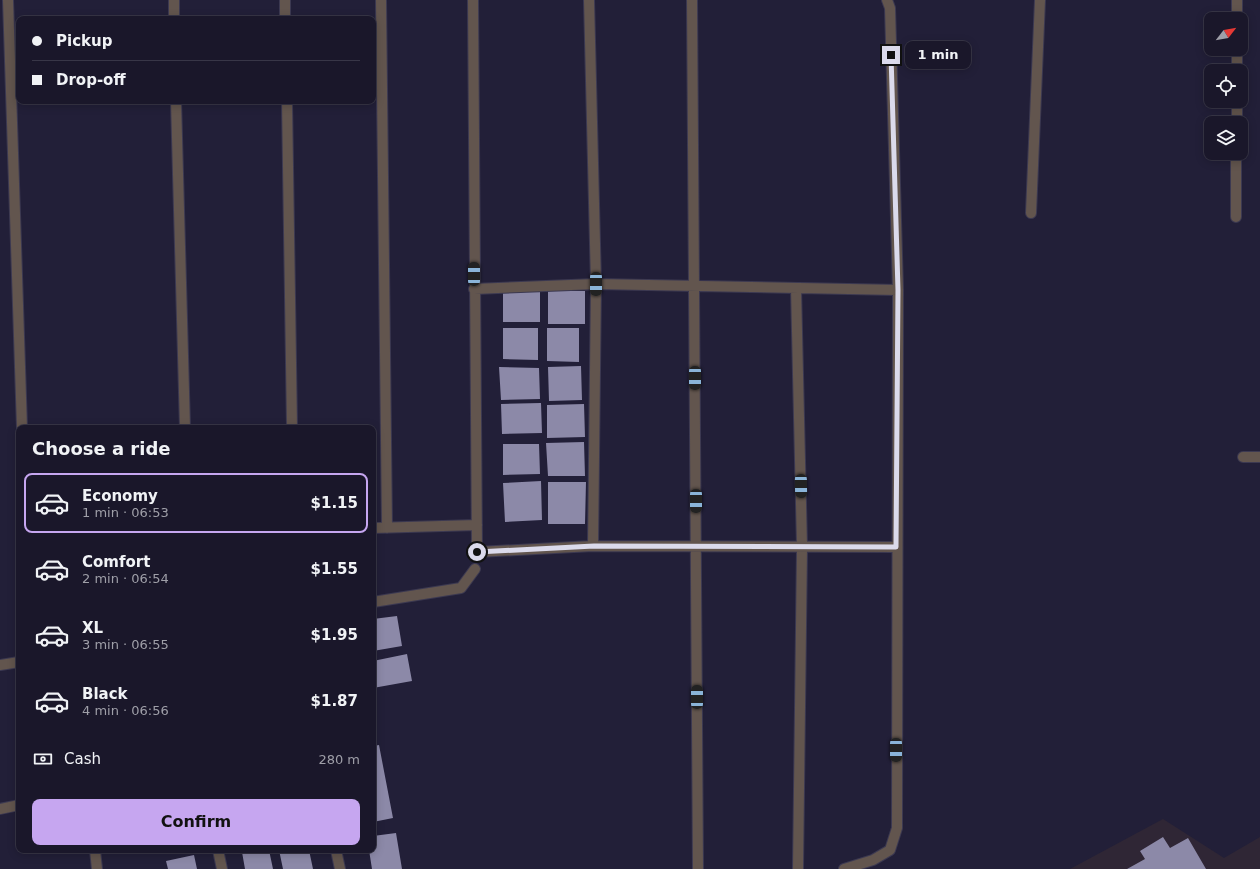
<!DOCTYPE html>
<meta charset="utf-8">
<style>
body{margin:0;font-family:"DejaVu Sans",sans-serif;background:#272436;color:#f1f3f6;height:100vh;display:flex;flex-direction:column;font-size:15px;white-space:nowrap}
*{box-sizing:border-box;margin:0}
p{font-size:13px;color:#9f9fa8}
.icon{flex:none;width:22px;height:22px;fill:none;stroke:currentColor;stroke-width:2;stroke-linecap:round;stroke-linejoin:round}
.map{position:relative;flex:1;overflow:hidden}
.drawer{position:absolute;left:16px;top:425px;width:360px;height:428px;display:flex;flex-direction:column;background:#1a172a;border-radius:8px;box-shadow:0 2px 10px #0003,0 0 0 1px #383647}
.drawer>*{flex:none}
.banner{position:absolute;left:16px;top:16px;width:360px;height:88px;border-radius:8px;box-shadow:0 2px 10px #0003,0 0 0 1px #383647;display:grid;align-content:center;height:88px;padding:0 16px;background:#1a172a}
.needle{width:26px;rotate:59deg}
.fabs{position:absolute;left:1204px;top:12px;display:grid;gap:8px}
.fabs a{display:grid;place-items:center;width:44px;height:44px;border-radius:8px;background:#1a172a;box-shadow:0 2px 10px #0003,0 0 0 1px #383647;font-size:20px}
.end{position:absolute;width:18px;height:18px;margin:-9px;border:5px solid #dbdaeb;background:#111;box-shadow:0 0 0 2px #111}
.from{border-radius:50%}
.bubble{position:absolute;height:28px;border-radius:8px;background:#1a172a;box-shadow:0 2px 10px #0003,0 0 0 1px #383647;font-size:13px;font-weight:800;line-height:28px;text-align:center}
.car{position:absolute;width:12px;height:24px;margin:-12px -6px;border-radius:5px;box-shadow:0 0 3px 1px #0007;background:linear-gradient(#222 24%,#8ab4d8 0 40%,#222 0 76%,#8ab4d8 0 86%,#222 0)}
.banner b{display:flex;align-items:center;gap:14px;height:38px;font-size:15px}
.banner b+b{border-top:1px solid #383647}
.banner i{width:10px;height:10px;background:#f1f3f6}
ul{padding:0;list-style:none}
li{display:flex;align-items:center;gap:12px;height:60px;margin:0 8px 6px;padding:0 8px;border:2px solid transparent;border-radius:8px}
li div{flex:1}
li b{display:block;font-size:15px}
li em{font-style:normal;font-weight:800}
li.selected{border-color:#c6a6f0}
li>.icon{width:36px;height:36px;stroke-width:1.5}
h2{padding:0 16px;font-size:18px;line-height:48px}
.pay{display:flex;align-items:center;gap:10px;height:44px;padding:0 16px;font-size:15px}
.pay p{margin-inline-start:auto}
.cta{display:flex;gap:8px;margin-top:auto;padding:8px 16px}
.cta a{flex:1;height:46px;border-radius:8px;background:#c6a6f0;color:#111;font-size:16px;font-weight:800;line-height:46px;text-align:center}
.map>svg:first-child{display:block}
.industrial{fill:#2f2635}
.building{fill:#8c89a8}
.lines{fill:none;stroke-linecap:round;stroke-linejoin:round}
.minor-casing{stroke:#3c3951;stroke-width:12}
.minor{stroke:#62554e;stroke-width:10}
.route{stroke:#dbdaeb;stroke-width:5}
</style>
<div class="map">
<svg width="1260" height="869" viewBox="0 0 1260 869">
<rect width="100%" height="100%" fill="#221f38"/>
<path class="industrial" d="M1163 819 1224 858 1260 837V869H1070Z"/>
<path class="building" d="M503 291H540V322H503Z
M548 291H585V324H548Z
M503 328H538V360L503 359Z
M547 328H579V362L547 361Z
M581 366 582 400 549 401 548 367Z
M499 367 539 368 540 399 501 400Z
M541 403 542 433 502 434 501 404Z
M584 404 585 437 547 438V405Z
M584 442 585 476H548L546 443Z
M503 444H539L540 474 503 475Z
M541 481 542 520 505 522 503 483Z
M548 482H586L585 524H548Z
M397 616 402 646 373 651V619Z
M407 654 412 681 373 688V661Z
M379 745 393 818 373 822V746Z
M396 833 402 869H372L369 850H373V836Z
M1163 837 1170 848 1188 838 1206 869H1127L1145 859 1140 851Z
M250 850H269L273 869H245L242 852Z
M279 850H309L313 869H283Z
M194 855 197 869H168L166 861Z"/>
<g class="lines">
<g class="minor-casing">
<path id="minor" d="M8 0 22 428
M174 0V19
M285 0V19
M381 0 387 528
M473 0 477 552 593 546 896 547
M589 0 596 284 593 546
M692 0 698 869
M1237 19V0
M1237 71V49
M176 101 185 428
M287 101 292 428
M1237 123V101
M1031 213 1040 0
M1236 217V153
M796 288 802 547 798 869
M474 289 596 284 898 290
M1243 457H1260
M373 528 477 525
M373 602 461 588 475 569
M0 665 19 662
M0 809 19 805
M95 850 97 869
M218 850 222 869
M336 850 340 869
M844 869 873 860 890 850 897 828 898 290 890 8 887 0"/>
</g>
<use href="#minor" class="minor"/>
</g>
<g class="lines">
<path class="route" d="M477 552 594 546 896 547 898 290 891 55"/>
</g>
</svg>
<div class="fabs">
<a><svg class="needle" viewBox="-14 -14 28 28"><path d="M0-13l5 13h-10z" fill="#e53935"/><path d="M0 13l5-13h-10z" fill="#9f9fa8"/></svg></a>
<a><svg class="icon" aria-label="locate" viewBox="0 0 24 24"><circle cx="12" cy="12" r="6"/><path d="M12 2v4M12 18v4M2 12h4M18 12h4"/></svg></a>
<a><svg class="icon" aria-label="layers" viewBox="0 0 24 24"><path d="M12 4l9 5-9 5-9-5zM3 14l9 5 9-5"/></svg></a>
</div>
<i class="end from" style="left:477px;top:552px"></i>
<i class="end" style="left:891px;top:55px"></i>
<div class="bubble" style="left:905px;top:41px;width:66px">1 min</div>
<i class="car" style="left:474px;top:274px;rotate:0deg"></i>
<i class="car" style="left:596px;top:284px;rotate:180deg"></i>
<i class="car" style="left:695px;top:378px;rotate:180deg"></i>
<i class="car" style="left:801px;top:486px;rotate:179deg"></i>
<i class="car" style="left:696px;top:501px;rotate:180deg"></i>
<i class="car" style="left:697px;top:697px;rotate:0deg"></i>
<i class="car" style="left:896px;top:750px;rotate:180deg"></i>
<div class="banner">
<b><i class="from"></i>Pickup</b>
<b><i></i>Drop-off</b>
</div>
<section class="drawer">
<h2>Choose a ride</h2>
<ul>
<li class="selected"><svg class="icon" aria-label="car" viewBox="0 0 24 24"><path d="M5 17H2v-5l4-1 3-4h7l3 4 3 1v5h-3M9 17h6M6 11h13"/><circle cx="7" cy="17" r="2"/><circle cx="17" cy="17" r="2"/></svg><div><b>Economy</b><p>1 min · 06:53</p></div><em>$1.15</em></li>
<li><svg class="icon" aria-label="car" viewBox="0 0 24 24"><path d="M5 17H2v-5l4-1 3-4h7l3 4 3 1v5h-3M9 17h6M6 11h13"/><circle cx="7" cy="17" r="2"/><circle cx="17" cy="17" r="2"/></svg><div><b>Comfort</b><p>2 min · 06:54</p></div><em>$1.55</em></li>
<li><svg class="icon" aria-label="car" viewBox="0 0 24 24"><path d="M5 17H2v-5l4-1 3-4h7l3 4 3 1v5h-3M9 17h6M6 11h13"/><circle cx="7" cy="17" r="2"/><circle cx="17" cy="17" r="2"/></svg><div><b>XL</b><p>3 min · 06:55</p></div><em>$1.95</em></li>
<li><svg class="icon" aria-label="car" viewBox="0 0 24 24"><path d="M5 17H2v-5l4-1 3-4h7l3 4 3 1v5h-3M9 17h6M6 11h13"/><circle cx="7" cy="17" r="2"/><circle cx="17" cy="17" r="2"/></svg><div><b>Black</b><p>4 min · 06:56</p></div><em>$1.87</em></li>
</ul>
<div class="pay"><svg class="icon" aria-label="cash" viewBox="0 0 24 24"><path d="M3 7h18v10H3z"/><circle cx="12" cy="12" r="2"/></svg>Cash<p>280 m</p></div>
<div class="cta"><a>Confirm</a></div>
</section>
</div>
